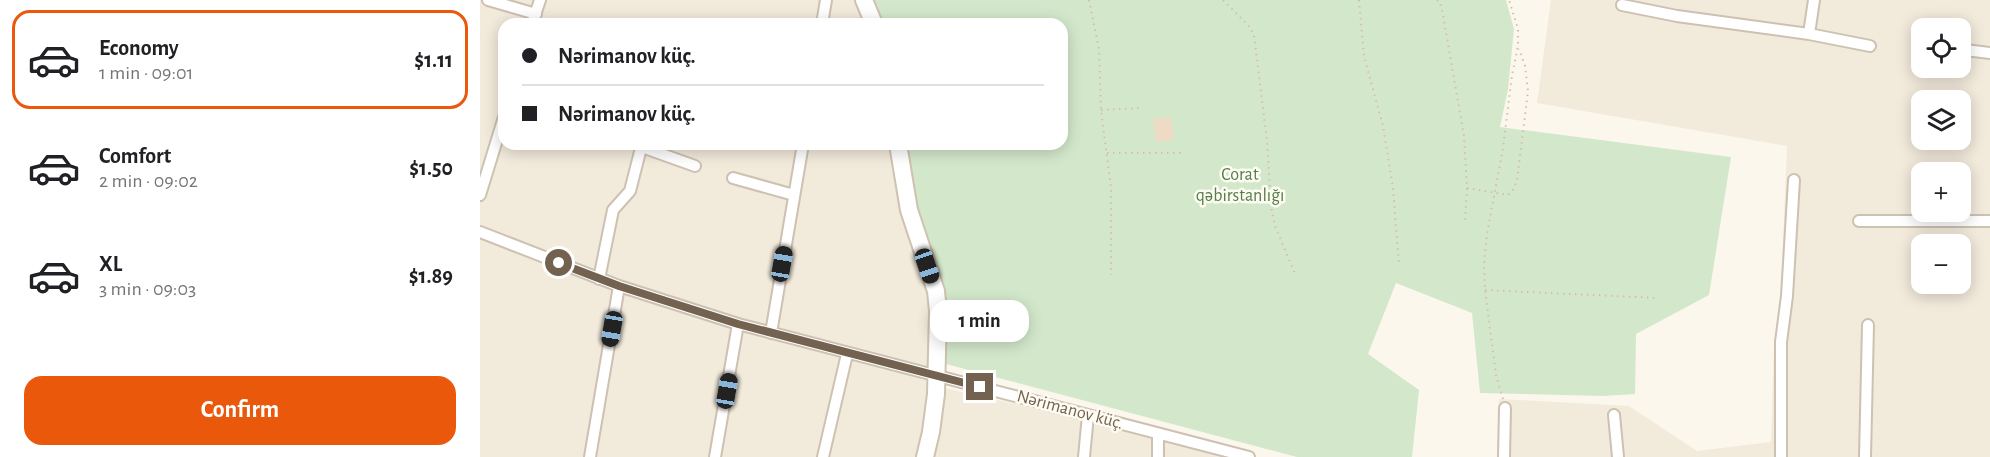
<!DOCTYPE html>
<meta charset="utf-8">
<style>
body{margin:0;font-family:"Alegreya Sans",sans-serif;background:#f6f6f6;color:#202124;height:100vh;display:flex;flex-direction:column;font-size:22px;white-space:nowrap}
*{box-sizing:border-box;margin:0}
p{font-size:20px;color:#757577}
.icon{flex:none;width:33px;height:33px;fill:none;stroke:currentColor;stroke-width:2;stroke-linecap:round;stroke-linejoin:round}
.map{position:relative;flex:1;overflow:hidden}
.sheet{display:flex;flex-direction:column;background:#fff;width:480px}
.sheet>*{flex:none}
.hud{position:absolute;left:18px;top:18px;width:570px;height:132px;border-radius:18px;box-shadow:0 3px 15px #0003;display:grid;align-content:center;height:132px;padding:0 24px;background:#fff}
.controls{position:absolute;left:1431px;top:18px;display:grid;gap:12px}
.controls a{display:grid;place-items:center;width:60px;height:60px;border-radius:12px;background:#fff;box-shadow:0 3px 15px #0003;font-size:30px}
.end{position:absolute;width:27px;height:27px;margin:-14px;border:8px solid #746250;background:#fff;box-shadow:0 0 0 3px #fff}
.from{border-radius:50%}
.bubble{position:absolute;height:42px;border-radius:18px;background:#fff;box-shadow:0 3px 15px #0003;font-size:20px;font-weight:700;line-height:42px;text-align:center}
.car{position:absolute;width:18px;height:36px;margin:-18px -9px;border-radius:8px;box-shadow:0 0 4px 2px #0007;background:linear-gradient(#222 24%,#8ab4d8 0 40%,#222 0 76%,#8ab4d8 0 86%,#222 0)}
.hud b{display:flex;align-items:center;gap:21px;height:57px;font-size:22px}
.hud b+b{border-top:2px solid #e0e0e0}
.hud i{width:15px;height:15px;background:#202124}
ul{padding:10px 0 0;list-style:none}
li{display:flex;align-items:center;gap:18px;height:99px;margin:0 12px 9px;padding:0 12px;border:3px solid transparent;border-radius:18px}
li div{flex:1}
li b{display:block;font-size:22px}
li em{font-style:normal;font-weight:700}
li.active{border-color:#ea580c}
li>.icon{width:54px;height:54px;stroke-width:1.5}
.button{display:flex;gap:12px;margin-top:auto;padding:12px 24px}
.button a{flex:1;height:69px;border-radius:18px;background:#ea580c;color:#fff;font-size:24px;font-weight:700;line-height:69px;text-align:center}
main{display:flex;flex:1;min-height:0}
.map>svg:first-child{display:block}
.residential{fill:#f2eadb;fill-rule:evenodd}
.green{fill:#d3e8cb}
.building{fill:#eedbc6}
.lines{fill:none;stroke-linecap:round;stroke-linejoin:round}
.street-casing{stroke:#cdc1b2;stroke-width:14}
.secondary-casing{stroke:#cfc2b0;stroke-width:20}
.path{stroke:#d3bfa9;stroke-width:2;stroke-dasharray:1.5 4.5;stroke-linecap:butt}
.street{stroke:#fff;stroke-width:10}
.secondary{stroke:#fff;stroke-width:16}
.route{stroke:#746250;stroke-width:8}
.labels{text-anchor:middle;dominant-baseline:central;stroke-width:5;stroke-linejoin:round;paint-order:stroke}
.park-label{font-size:18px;fill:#547e4c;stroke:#fefbf2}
.street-label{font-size:18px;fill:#746250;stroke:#fefbf2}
</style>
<main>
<section class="sheet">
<ul>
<li class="active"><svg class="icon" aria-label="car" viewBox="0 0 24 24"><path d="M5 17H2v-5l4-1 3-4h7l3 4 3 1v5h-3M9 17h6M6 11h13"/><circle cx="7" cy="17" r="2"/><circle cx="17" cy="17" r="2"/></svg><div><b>Economy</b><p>1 min · 09:01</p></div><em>$1.11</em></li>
<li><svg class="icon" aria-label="car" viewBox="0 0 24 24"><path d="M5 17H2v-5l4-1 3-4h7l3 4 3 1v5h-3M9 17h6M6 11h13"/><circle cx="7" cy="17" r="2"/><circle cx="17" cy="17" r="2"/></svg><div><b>Comfort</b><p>2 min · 09:02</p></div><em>$1.50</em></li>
<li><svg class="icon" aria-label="car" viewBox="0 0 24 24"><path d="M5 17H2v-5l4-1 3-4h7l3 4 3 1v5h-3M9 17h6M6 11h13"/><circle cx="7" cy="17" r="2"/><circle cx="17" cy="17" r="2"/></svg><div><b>XL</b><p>3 min · 09:03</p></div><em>$1.89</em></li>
</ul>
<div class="button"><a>Confirm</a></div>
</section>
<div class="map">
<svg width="1510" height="457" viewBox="0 0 1510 457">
<rect width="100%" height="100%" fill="#fbf7ec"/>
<path class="residential" d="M0 0H377L387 24H24V144H413L424 221 433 252 446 280 454 313 446 384 627 425 751 457H0Z
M1071 0H1510V457H1017L1019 399 1149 406 1217 451 1291 442 1294 343 1301 291 1307 146 1057 103ZM1442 28H1480V68H1442ZM1442 100H1480V140H1442ZM1442 172H1480V212H1442ZM1442 244H1480V284H1442Z"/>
<path class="green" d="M393 0H1026L1034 29 1028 89 1020 127 1251 157 1229 295 1156 334 1155 394 1123 396 1000 393 992 313 916 283 888 354 939 390 932 457H817L462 363 464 296 439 214 427 144H582V24H403Z"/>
<path class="building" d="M691 117 694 140 676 142 673 119Z"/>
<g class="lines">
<g class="street-casing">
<path id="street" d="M8 0 56 14
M1334 0 1329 34 1390 46
M1142 5 1197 16 1329 34
M52 24 60 0
M342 24 346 0
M1485 50 1510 53
M162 147 215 166
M253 178 314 195
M0 195 24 117
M1379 221H1510
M0 232 139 286 258 324 769 457
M119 279 133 210 150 191 162 144
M291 333 323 144
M1134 415 1138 457
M678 434V457
M110 457 139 286
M235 457 258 324
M343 457 367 354
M604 457 608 415
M1024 457 1025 408
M1301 457V342L1307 296 1314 180
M1385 457 1388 325"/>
</g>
<g class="secondary-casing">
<path id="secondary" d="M384 0 394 24
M418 144 429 210 456 291 458 311 456 394 451 432 445 457"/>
</g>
<path class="path" d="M609 0 619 49 621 110 631 188V275
M743 0 769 26 774 35 787 141 791 207 795 226 816 276
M879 0 884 56 903 126 913 188 919 265
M957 0 960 2 963 15 984 136 987 188 985 223
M621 110 660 108
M627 153H702
M987 188 1028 195 1033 190 1037 180 1048 91 1045 66 1039 49
M1005 290 1177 298
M1023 399 1016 375 1005 290 1004 264 1007 234 1023 148 1032 75 1038 46V29L1029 0"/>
<use href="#street" class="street"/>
<use href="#secondary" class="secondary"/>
</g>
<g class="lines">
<path class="route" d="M79 263 139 286 258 324 500 387"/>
</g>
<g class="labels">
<g class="park-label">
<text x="760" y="175">Corat<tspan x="760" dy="21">qəbirstanlığı</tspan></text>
</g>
<g class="street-label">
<text transform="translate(590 410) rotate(15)">Nərimanov küç.</text>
</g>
</g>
</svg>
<div class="controls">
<a><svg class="icon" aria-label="locate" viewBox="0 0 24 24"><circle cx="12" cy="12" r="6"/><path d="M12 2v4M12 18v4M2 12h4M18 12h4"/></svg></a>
<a><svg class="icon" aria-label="layers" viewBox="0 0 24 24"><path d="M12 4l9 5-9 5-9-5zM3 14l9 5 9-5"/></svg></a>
<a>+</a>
<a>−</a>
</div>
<i class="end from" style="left:79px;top:263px"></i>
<i class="end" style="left:500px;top:387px"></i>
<div class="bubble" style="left:450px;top:300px;width:99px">1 min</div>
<i class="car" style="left:302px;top:264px;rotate:10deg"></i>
<i class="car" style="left:447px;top:266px;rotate:161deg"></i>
<i class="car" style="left:132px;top:329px;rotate:190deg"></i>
<i class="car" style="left:247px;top:391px;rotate:10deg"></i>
<div class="hud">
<b><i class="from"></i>Nərimanov küç.</b>
<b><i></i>Nərimanov küç.</b>
</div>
</div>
</main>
